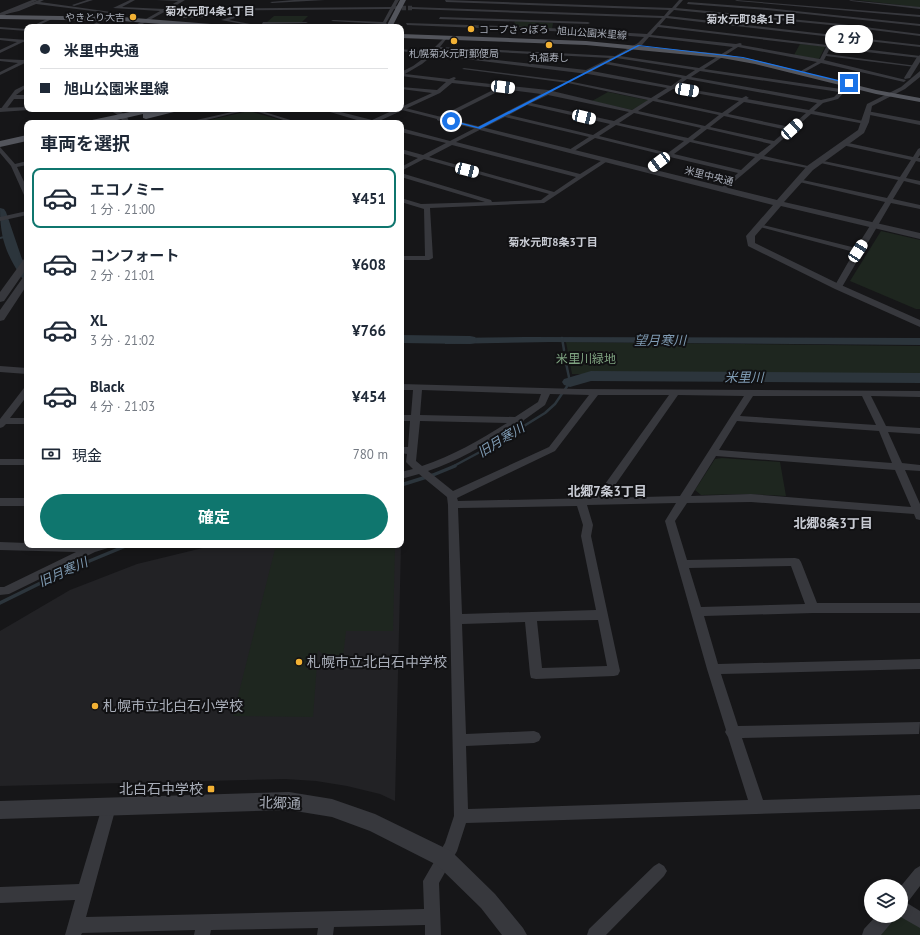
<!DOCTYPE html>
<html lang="ja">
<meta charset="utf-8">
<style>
body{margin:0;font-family:"PT Sans","Noto Sans JP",sans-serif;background:#f2f2f3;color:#1f2937;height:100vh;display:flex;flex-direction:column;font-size:15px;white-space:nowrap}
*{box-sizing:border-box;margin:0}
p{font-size:13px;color:#747a83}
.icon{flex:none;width:22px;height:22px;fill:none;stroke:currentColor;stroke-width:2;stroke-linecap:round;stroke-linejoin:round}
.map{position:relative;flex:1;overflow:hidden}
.sheet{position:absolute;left:24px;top:120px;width:380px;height:428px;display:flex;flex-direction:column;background:#fff;border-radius:8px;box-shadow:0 2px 6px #0003}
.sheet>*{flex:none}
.guide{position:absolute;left:24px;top:24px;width:380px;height:88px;border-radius:8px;box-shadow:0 2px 6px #0003;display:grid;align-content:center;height:88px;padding:0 16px;background:#fff}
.controls{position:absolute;left:864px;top:879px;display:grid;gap:8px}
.controls a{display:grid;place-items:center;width:44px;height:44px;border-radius:50%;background:#fff;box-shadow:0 2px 6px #0003;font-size:20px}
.end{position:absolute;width:18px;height:18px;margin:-9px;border:5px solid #1a73e8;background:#fff;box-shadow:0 0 0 2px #fff}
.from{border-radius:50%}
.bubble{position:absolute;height:28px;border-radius:14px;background:#fff;box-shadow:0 2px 6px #0003;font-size:13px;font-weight:700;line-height:28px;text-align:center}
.car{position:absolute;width:12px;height:24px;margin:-12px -6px;border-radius:5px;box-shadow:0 0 3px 1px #0007;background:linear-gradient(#fff 24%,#345 0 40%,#fff 0 76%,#345 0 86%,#fff 0)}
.guide b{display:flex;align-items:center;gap:14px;height:38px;font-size:15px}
.guide b+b{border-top:1px solid #e0e1e3}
.guide i{width:10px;height:10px;background:#1f2937}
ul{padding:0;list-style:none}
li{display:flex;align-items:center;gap:12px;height:60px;margin:0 8px 6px;padding:0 8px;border:2px solid transparent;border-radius:8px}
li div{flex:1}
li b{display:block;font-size:15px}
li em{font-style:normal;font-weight:700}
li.selected{border-color:#0f766e}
li>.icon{width:36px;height:36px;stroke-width:1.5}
h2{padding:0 16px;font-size:18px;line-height:48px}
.pay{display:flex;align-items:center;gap:10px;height:44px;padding:0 16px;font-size:15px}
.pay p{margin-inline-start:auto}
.button{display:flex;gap:8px;margin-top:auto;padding:8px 16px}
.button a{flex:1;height:46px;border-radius:24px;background:#0f766e;color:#fff;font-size:16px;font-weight:700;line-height:46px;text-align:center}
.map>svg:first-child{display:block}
.built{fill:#222225}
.green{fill:#1e261f}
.water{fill:#2c353c}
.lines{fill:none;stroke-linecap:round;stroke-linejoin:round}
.stream-far2{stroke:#2c353c;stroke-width:2}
.stream-far1{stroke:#2c353c;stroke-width:2.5}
.stream{stroke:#2c353c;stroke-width:3.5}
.river{fill:#2c353c;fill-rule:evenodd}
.minor-tunnel{stroke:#333438;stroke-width:4.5;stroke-dasharray:4.5 2;stroke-linecap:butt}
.minor{fill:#37383d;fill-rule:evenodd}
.tertiary{fill:#37383d;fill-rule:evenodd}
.primary{fill:#53555c;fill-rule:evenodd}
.route{fill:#1a73e8}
.poi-dot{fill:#f2b134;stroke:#111113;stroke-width:1.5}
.labels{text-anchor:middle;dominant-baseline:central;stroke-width:4;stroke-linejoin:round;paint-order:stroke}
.far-poi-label{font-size:10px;fill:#a8adb8;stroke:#111113}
.far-street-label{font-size:10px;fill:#a8adb8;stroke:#111113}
.far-neighbourhood-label{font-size:11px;font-weight:bold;fill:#c9ccd4;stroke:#111113}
.park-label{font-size:12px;fill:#7fa381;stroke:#111113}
.water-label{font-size:13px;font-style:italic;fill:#7f9bb3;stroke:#111113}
.neighbourhood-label{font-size:13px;font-weight:bold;fill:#c9ccd4;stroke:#111113}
.near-poi-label{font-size:14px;fill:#a8adb8;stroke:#111113;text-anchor:start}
.near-street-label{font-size:14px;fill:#a8adb8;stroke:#111113}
</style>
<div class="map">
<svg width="920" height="935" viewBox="0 0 920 935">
<rect width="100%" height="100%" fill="#161618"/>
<path class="built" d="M215 545H401L395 801 380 794 347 786 316 781 285 779 0 786V631L70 590 137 564Z"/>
<path class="green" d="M856 0H920V7H918Z
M274 16H308L302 22H267Z
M515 21 553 23 552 29 513 27Z
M800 44 824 46 825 47 819 59 794 55Z
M608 92 647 100 648 101 632 110 592 101Z
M249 111 291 123H197Z
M881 231 920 240V309H916L850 281Z
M566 342 920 346V375L572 374Z
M722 458 780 462 786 496 748 494 701 495 695 490 715 459Z
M276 545H395L393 631H346L342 665 334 664 318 650 313 717 233 716Z
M895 916H901L920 926V935H879Z"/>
<path class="water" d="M524 337 920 338V345L550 342 445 344V338Z"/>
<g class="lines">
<path class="stream-far2" d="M0 238 8 236"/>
<path class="stream-far1" d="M562 338 564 350
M452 467 493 445 545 413 555 404 570 382 566 363"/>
<path class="stream" d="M401 485 433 475 455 466
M0 603 63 572 128 545"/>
<path class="river" d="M0 208 4 209 6 212 22 259 27 265V279L22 278C6 254 0 238 0 208Z
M401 335 470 336 475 337 477 340 475 343 470 344 401 343Z
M591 371 920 373V383L591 381 570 387 564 385 562 382 564 379Z"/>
<path class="minor-tunnel" d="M395 8H412"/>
<path class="minor" d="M39 0H44L40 2 111 12 109 13 36 4 19 11 2 15 0 14Z
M87 0H93L74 6 72 5Z
M130 0H135L122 7 164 9 178 1 156 0H185L170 9 391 7 395 0H399L395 7 397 8 394 9 386 23 390 27H386L383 24 331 21 333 20 383 22 390 9 166 11 137 27H132L160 11 113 8Z
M294 0H325L272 3 270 2Z
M445 0 672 8 679 0H683L676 8 841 24 920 34V36L841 26 674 10 668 16 920 45V47L666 18 660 25 827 45 831 41 833 42 831 45 920 56V58L830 48 827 54 917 66 915 67 826 56 824 60 906 80 904 82 821 63 801 74 799 72 817 62 738 47 704 69 841 89 843 87H847V89L838 99 823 103 814 111 868 122 865 124 811 114 764 156 812 167V169L761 159 723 191 721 190V188L738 173 670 157 648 172 646 171V169L664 155 595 138 571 153 568 151 569 150 589 137 505 117 456 142 580 174 604 159 609 160 544 203 430 208 433 258 429 260H401V256H425L424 209 401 202V198L421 204 485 202 401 177V173L491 200 492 202 541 200 549 194 424 159 401 171V167L418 158 401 153V149L423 155 446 143 401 132V128L450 141 541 94 503 89 439 121 437 120V118L497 88 452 83 440 93 377 122 379 123H367L320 109H329L372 120 396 109H401V107L432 93 401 89V87L437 90 446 82 401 76V72L413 66 428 55 401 51V49L430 52 445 37 447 38 440 47 615 56 638 43 644 37 573 32 407 25 406 23 532 27 647 34 662 18 412 9 411 7 664 16 669 10 446 2ZM658 27 826 47 820 59 741 45 742 44 740 43 736 44 651 35ZM649 37 733 47 699 68 620 56 642 45ZM438 49 610 58 586 70 435 53ZM433 55 588 74 667 88 651 98 568 81 464 68 462 69 568 83 648 100 632 110 548 90 454 80 456 78 454 77 449 79 405 74 422 64ZM616 58 695 70 686 76 609 62ZM605 64 682 78 671 86 592 71ZM700 71 839 92 834 97 821 100 691 77ZM687 79 817 103 809 110 747 99 749 98 746 96 742 98 676 87ZM673 89 739 101 722 113 657 99ZM548 95 629 112 614 121 531 103ZM653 101 719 115 705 126 638 111ZM744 102 806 113 790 127 728 114ZM527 105 610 124 593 135 509 115ZM634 113 701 128 688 138 619 123ZM724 116 787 130 774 141 710 127ZM616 125 684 141 668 153 599 136ZM707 129 771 144 758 154 693 140ZM690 142 755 157 741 170 674 154ZM452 145 576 177 554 192 429 157Z
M735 0 920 15V17L737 1Z
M849 0 920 7V9L851 1Z
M688 2 767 8 920 24V26L767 10 687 4Z
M237 15 238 17 229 20 262 26 259 27 221 20Z
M184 16H205L207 17 183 18Z
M440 17 588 22 590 23 588 24 439 19Z
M49 18 52 19 35 27H30Z
M103 19 106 20 93 27H88Z
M263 22H306L308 23 262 24Z
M0 27 26 29 27 31 0 29Z
M0 38 27 40V42H23L0 53V50L17 42 0 40Z
M0 59 23 60 27 59V62L0 75V72L18 63 0 61Z
M27 84V87L16 95H27V99H14L5 111H1L0 110 15 90Z
M245 109H255L300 123C283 123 261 110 248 111 226 113 205 123 183 123Z
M867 111 920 121V125L865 114 864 113Z
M844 142 913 157 918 149 920 148V155L918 158H920V162L916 161 906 178 920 181V185L904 181 893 199 920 205V209L891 203 842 287 838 289 834 287 854 252 756 226 759 224 856 248 885 202 795 181 798 179 887 198 898 180 816 162 819 160 900 177 911 160 842 145V143Z
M0 147 15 164 27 161V165L17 167 27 188V197L24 195 11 166 0 153Z
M27 211V215L0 221V217Z
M0 366 27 368V374L0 372Z
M401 384 578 389 920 391V397L871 396 886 426 920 428V434L888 432 902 463 920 465V471L905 470 920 504V520L916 519 914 514 751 502 687 503 675 521 687 560 795 558 799 559 801 562 817 603H920V613H813L704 616 718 664 920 659V669L721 674 738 726 920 722 919 734 742 738 763 800 920 795V809L466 823 457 851 439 883 441 935H425V925L334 927 333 935H317L318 928 211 930 210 935H194L195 930 82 933 81 935H65L75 900 0 903V887L79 884 102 807 104 802 109 800 114 802 116 807 86 917 424 909 423 881 445 843 454 816 448 505 447 497 419 474 401 479V472L413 469 406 462 407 454 401 453V447H408L410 421H401V415H411L413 390H401ZM422 390 541 394 538 402 515 417 420 415ZM550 394 589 395 549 447 453 491 428 471C461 460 490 442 519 423L523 422 524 420 545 405ZM598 395H669L595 498 458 501 457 498 555 451ZM678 395 744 396 680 496 606 498ZM753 396H862L876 425 740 416ZM420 421 507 423C480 440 452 456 422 466L416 461ZM737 421 879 431 892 463 719 450ZM716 456 895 470 911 507 751 494 691 496ZM676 503 665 521 707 669 726 730 725 732 728 737 748 800 468 809 466 746 534 743 539 741 541 737 539 733 534 731 466 734 462 624 525 622 530 674 531 678 536 679 614 676 618 675 620 671 591 536 593 525 587 505ZM577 506 583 525 581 536 596 610 462 614 458 508ZM791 566 805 604 701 607 689 568ZM598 620 607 666 542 668 537 621Z
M27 387V396L10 418H27V424H6L3 427 0 428V419L24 388Z
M0 459H27V465H0Z
M0 498H27V506H0Z
M0 542 27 543V545H110L108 548 95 552 9 594 0 595V587H4L76 552 0 550Z
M659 863 664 866 667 871 664 876 606 935H587L589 929 654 866Z
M920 866V886L907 903 920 911V928L899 916H901V886L915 869Z
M876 916H894L892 922 881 935H862L864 929Z"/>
<path class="tertiary" d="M32 0H38L0 17V13Z
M920 55V62L910 78 905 79 904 78 917 57Z
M920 71V77L905 89 872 106 869 122 864 133 813 170 784 202 920 233V239L781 206 755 236V243L761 246 841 285 920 320V327L835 289 748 246 746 236 773 205 398 109H401V107L777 200 807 166 858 130 867 104 901 87Z
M27 107V109H30L29 110 0 112V108Z
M108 109H116L126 115 130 123H122L121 117Z
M27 258V268L4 301 0 302V292L24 259Z
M27 275V285L4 320 0 321V310L24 276Z
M289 792 332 799 375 814 451 851 495 894 523 928 527 935H502L481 908 437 865 370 831 332 817 289 810 0 819V801Z"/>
<path class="primary" d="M400 0H406L392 27H386Z
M0 15 122 17 224 25 227 27H199L122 21 0 19Z
M401 34 586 41 722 54 755 60 876 90 920 98V102L876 94 755 64 722 58 586 45 401 38Z
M144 109H160L159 110 179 109 178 111 146 119 143 118V114L104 123H88L92 120Z
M27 135V141L0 147V141Z"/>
</g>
<path class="route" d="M638 45 743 57 851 83 849 84 743 58 639 46 480 129 449 121 451 120 478 127Z"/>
<g class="poi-dot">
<circle cx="133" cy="17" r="4"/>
<circle cx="471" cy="29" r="4"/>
<circle cx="454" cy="41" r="4"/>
<circle cx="549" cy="45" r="4"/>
<circle cx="299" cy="662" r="4"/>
<circle cx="95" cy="706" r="4"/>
<rect x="207" y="785" width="8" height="8" rx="2"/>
</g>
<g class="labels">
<g class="far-poi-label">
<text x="125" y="17" text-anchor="end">やきとり大吉</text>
<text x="479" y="29" text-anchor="start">コープさっぽろ</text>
<text x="454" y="53">札幌菊水元町郵便局</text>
<text x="549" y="57">丸福寿し</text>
</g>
<g class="far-street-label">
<text transform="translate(592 33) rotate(4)">旭山公園米里線</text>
<text transform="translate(709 176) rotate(14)">米里中央通</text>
</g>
<g class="far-neighbourhood-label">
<text x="210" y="11">菊水元町4条1丁目</text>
<text x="751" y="19">菊水元町8条1丁目</text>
<text x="553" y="242">菊水元町8条3丁目</text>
</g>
<g class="park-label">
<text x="586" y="358">米里川緑地</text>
</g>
<g class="water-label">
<text x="660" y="340">望月寒川</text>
<text x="744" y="377">米里川</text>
<text transform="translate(501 440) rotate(-32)">旧月寒川</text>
<text transform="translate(63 572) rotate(-24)">旧月寒川</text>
</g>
<g class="neighbourhood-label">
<text x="607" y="491">北郷7条3丁目</text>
<text x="833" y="523">北郷8条3丁目</text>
</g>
<g class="near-poi-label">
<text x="307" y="662">札幌市立北白石中学校</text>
<text x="103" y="706">札幌市立北白石小学校</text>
<text x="203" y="789" text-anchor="end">北白石中学校</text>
</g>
<g class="near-street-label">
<text transform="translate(280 803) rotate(2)">北郷通</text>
</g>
</g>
</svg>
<div class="controls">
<a><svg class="icon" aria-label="layers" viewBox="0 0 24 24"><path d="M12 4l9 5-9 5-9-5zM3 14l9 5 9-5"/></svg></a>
</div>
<i class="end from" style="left:451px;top:121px"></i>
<i class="end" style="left:849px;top:83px"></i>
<div class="bubble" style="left:825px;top:25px;width:48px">2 分</div>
<i class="car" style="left:503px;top:87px;rotate:97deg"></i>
<i class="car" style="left:687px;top:90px;rotate:100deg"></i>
<i class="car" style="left:584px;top:117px;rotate:103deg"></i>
<i class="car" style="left:792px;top:129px;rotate:48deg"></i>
<i class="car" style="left:659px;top:162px;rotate:233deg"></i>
<i class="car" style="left:467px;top:170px;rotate:105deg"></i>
<i class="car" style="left:858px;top:251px;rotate:33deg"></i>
<div class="guide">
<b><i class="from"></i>米里中央通</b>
<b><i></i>旭山公園米里線</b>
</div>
<section class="sheet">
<h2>車両を選択</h2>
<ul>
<li class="selected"><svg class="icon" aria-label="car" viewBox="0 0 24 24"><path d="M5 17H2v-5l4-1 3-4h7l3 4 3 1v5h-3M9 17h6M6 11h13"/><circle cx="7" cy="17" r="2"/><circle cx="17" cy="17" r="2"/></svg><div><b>エコノミー</b><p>1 分 · 21:00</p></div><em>¥451</em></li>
<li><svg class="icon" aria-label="car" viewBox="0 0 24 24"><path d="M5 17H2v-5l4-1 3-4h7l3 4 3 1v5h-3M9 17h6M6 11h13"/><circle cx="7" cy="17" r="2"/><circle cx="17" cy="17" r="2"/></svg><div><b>コンフォート</b><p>2 分 · 21:01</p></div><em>¥608</em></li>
<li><svg class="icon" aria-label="car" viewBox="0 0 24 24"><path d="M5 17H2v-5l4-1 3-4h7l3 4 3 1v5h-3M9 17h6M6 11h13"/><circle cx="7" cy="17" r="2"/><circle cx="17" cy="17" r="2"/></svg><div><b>XL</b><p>3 分 · 21:02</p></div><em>¥766</em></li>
<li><svg class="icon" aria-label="car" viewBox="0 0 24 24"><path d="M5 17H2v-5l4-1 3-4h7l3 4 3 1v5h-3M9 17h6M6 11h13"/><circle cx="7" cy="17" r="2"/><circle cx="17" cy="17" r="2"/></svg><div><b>Black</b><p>4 分 · 21:03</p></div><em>¥454</em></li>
</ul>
<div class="pay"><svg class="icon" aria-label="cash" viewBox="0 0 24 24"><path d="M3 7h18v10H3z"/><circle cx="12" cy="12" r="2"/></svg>現金<p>780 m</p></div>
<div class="button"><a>確定</a></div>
</section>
</div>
